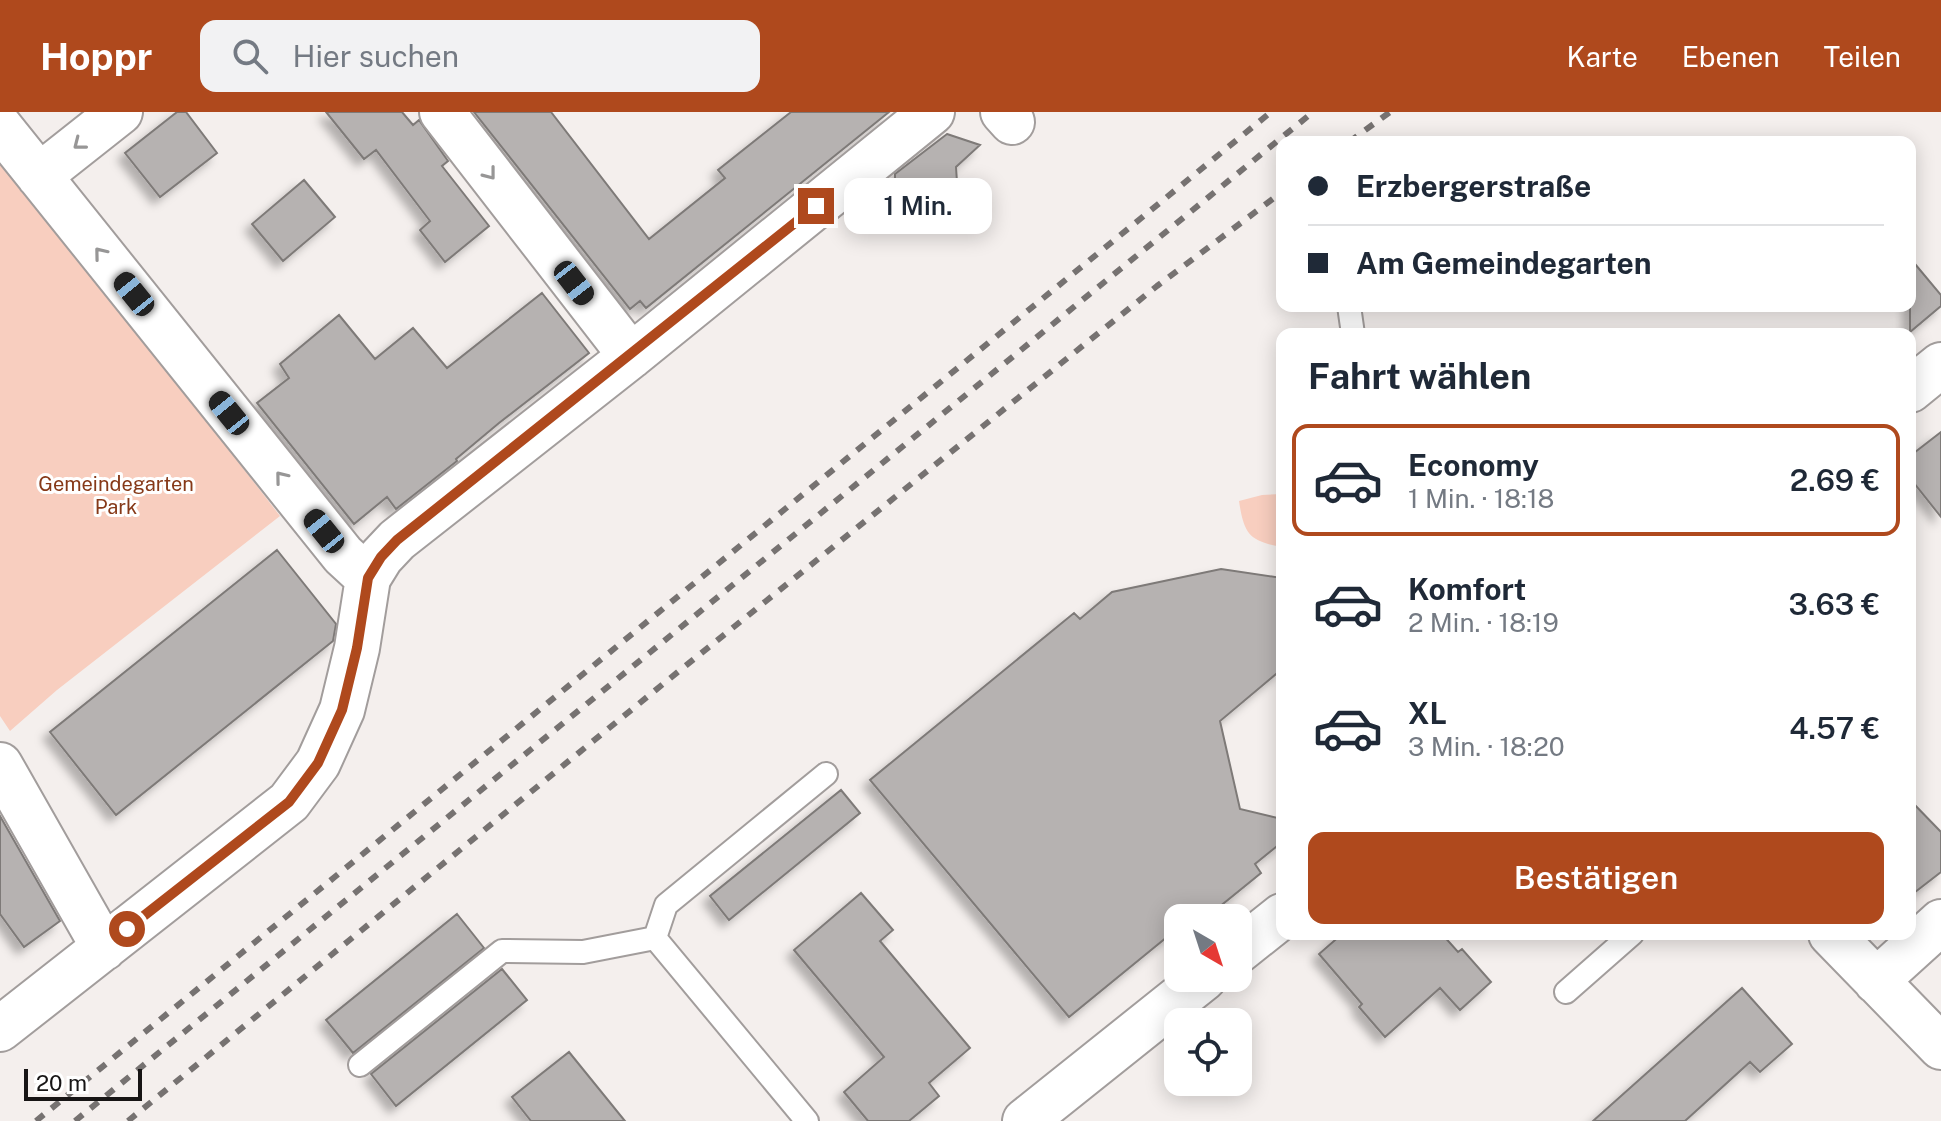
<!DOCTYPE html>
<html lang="de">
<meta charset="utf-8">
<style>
body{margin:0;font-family:"Public Sans",sans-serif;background:#f2f2f3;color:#1f2937;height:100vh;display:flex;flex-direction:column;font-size:30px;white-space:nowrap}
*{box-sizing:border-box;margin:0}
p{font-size:26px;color:#747a83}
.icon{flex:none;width:44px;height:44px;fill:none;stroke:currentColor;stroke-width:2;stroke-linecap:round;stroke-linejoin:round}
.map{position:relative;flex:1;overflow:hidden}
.side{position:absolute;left:1276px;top:216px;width:640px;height:612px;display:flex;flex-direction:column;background:#fff;border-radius:16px;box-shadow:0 4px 20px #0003}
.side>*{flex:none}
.hud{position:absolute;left:1276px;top:24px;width:640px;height:176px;border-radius:16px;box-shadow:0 4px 20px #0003;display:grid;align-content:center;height:176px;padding:0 32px;background:#fff}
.needle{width:52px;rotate:141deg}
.tools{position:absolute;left:1164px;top:792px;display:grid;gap:16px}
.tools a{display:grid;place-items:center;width:88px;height:88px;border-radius:16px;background:#fff;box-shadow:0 4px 20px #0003;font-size:40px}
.scale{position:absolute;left:24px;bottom:20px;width:118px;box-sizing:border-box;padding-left:8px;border:4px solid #171515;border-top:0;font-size:22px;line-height:28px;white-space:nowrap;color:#171515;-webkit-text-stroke:6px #fff;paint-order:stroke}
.end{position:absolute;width:36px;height:36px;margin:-18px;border:10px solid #af491d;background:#fff;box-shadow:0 0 0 4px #fff}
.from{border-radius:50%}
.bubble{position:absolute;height:56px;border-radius:16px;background:#fff;box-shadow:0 4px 20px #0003;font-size:26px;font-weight:600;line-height:56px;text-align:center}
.car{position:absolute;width:24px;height:48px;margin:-24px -12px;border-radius:10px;box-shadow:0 0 6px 2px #0007;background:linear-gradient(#222 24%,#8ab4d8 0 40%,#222 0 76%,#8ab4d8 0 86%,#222 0)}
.hud b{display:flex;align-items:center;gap:28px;height:76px;font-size:30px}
.hud b+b{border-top:2px solid #e0e1e3}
.hud i{width:20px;height:20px;background:#1f2937}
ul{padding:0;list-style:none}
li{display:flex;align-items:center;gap:24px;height:112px;margin:0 16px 12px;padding:0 16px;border:4px solid transparent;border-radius:16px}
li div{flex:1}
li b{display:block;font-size:30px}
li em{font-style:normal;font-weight:600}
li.current{border-color:#af491d}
li>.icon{width:72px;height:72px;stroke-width:1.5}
h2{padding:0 32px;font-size:36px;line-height:96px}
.button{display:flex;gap:16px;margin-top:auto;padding:16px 32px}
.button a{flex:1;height:92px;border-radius:16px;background:#af491d;color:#fff;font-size:32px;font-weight:600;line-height:92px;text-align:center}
header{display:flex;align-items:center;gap:48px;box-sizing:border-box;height:112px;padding:0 40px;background:#af491d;color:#fff}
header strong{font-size:38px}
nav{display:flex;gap:44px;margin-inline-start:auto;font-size:28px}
.search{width:560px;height:72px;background:#f2f2f3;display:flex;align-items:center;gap:20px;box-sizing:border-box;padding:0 28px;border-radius:16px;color:#747a83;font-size:30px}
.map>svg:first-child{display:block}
.green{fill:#f8cebf}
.building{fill:#b6b2b1;stroke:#7e7a78;stroke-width:2;filter:url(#shadow)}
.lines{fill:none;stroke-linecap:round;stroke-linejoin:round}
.service-casing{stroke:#a29d9c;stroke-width:26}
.minor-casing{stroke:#a29d9c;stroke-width:48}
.service{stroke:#fff;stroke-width:22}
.minor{stroke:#fff;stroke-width:44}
.rail{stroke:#767271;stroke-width:6;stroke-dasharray:10 10;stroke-linecap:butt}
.oneway{stroke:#979696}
.route{stroke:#af491d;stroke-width:10}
.labels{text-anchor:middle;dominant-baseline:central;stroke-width:6;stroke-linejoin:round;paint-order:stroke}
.park-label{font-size:20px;fill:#863918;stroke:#fff}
</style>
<header>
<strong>Hoppr</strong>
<div class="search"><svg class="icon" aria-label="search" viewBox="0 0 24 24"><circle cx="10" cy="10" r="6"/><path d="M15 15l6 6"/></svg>Hier suchen</div>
<nav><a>Karte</a><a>Ebenen</a><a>Teilen</a></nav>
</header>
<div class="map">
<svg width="1941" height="1009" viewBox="0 0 1941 1009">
<defs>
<filter id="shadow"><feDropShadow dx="-7" dy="7" stdDeviation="4" flood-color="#0004"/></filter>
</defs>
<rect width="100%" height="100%" fill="#f4efed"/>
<path class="green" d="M0 41 280 404 57 578 10 619 0 604Z
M1282 382V435C1249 429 1244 422 1239 389L1262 383Z"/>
<path class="building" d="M177 0H186L217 41 160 85 125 41Z
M326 0H402L413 13 419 8 448 49 442 54 489 114 445 150 420 118 430 109 376 38 364 47Z
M474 0H551L649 127 725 66 718 58 791 0H889L646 196 640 189 630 197Z
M947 22 980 33 956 55 957 70 944 81 928 75 914 88 895 81V62Z
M304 68 335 105 283 149 252 112Z
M1910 146 1941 183V194L1910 220Z
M542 181 589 241 499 311 456 347 457 349 396 397 387 385 354 412 257 291 289 266 280 252 339 203 375 247 413 216 447 256Z
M1941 320V405L1910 366V344Z
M277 438 336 512 333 529 116 703 50 620Z
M1221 457 1282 466V557L1220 609 1240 697 1282 707V730L1255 752 1261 761 1208 804 1202 796 1190 806H1178V816L1069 905 870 668 1074 501 1080 507 1112 480Z
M841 678 860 701 729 808 710 784Z
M1910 688 1941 720V760L1910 784Z
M0 704 60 809 24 835 0 802Z
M861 781 893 818 880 829 970 936 929 971 939 984 909 1009H868L844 980 884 945 794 838Z
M457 802 484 836 353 941 326 908Z
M1342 822H1442L1458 840 1462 837 1491 870 1460 898 1440 876 1385 925 1359 895 1362 892 1319 842Z
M502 857 527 888 396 994 371 962Z
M1742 876 1792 932 1760 960 1750 950 1685 1009H1593Z
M569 940 625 1009H531L512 985Z"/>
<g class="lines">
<g class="service-casing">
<path id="service" d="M1349 194 1353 222
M655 826 666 793 826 662
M1566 880 1632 822
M360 953 502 839 583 840 655 826 807 1009"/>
</g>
<g class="minor-casing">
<path id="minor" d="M442 0 631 244
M1003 0 1012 10
M0 15 343 443 368 466
M39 64 120 0
M1910 278 1941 253
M0 653 104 836
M1831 822 1941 935
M1238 839 1282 804
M1876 869 1941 810
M0 917 289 690 318 651 342 598 357 536 368 466 381 445 397 428 631 244 932 0
M1025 1009 1204 866"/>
</g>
<use href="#service" class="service"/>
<use href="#minor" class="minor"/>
<path class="rail" d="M1349 30 1390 0
M36 1009 1271 0
M75 1009 1313 0
M128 1009 663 572 1157 174 1282 80"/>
</g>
<defs><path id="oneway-chevron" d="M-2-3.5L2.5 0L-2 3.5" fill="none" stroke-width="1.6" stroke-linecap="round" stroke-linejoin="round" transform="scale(2)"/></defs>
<g class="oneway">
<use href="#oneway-chevron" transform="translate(79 32) rotate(142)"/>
<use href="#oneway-chevron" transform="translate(490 62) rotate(52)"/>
<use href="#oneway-chevron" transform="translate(100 141) rotate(-129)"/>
<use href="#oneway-chevron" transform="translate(281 365) rotate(-129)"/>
</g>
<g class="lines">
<path class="route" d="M127 817 289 690 318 651 342 598 357 536 368 466 381 445 397 428 816 94"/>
</g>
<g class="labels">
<g class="park-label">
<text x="116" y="372">Gemeindegarten<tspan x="116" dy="23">Park</tspan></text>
</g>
</g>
</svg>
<div class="tools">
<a><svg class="needle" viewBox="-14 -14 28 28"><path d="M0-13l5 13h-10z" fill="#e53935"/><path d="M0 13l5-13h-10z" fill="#747a83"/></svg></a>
<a><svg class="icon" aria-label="locate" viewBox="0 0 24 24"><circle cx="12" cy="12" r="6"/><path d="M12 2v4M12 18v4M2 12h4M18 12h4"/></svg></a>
</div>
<div class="scale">20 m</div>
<i class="end from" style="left:127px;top:817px"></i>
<i class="end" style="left:816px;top:94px"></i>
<div class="bubble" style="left:844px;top:66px;width:148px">1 Min.</div>
<i class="car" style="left:574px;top:171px;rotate:142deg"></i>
<i class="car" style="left:134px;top:182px;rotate:321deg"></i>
<i class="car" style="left:229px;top:301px;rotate:321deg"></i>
<i class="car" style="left:324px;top:419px;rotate:321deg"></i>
<div class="hud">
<b><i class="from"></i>Erzbergerstraße</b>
<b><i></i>Am Gemeindegarten</b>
</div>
<section class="side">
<h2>Fahrt wählen</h2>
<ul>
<li class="current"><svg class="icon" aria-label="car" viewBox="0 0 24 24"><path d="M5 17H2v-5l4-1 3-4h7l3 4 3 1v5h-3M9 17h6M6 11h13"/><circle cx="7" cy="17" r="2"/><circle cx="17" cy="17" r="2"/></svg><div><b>Economy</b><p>1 Min. · 18:18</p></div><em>2.69 €</em></li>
<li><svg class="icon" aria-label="car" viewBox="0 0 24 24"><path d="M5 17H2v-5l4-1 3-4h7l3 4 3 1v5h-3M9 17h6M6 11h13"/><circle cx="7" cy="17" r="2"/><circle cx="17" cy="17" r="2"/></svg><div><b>Komfort</b><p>2 Min. · 18:19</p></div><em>3.63 €</em></li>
<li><svg class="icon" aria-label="car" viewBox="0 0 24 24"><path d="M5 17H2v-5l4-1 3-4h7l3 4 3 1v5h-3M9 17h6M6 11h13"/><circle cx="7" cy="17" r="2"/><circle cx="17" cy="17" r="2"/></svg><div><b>XL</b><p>3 Min. · 18:20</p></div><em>4.57 €</em></li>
</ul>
<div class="button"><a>Bestätigen</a></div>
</section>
</div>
